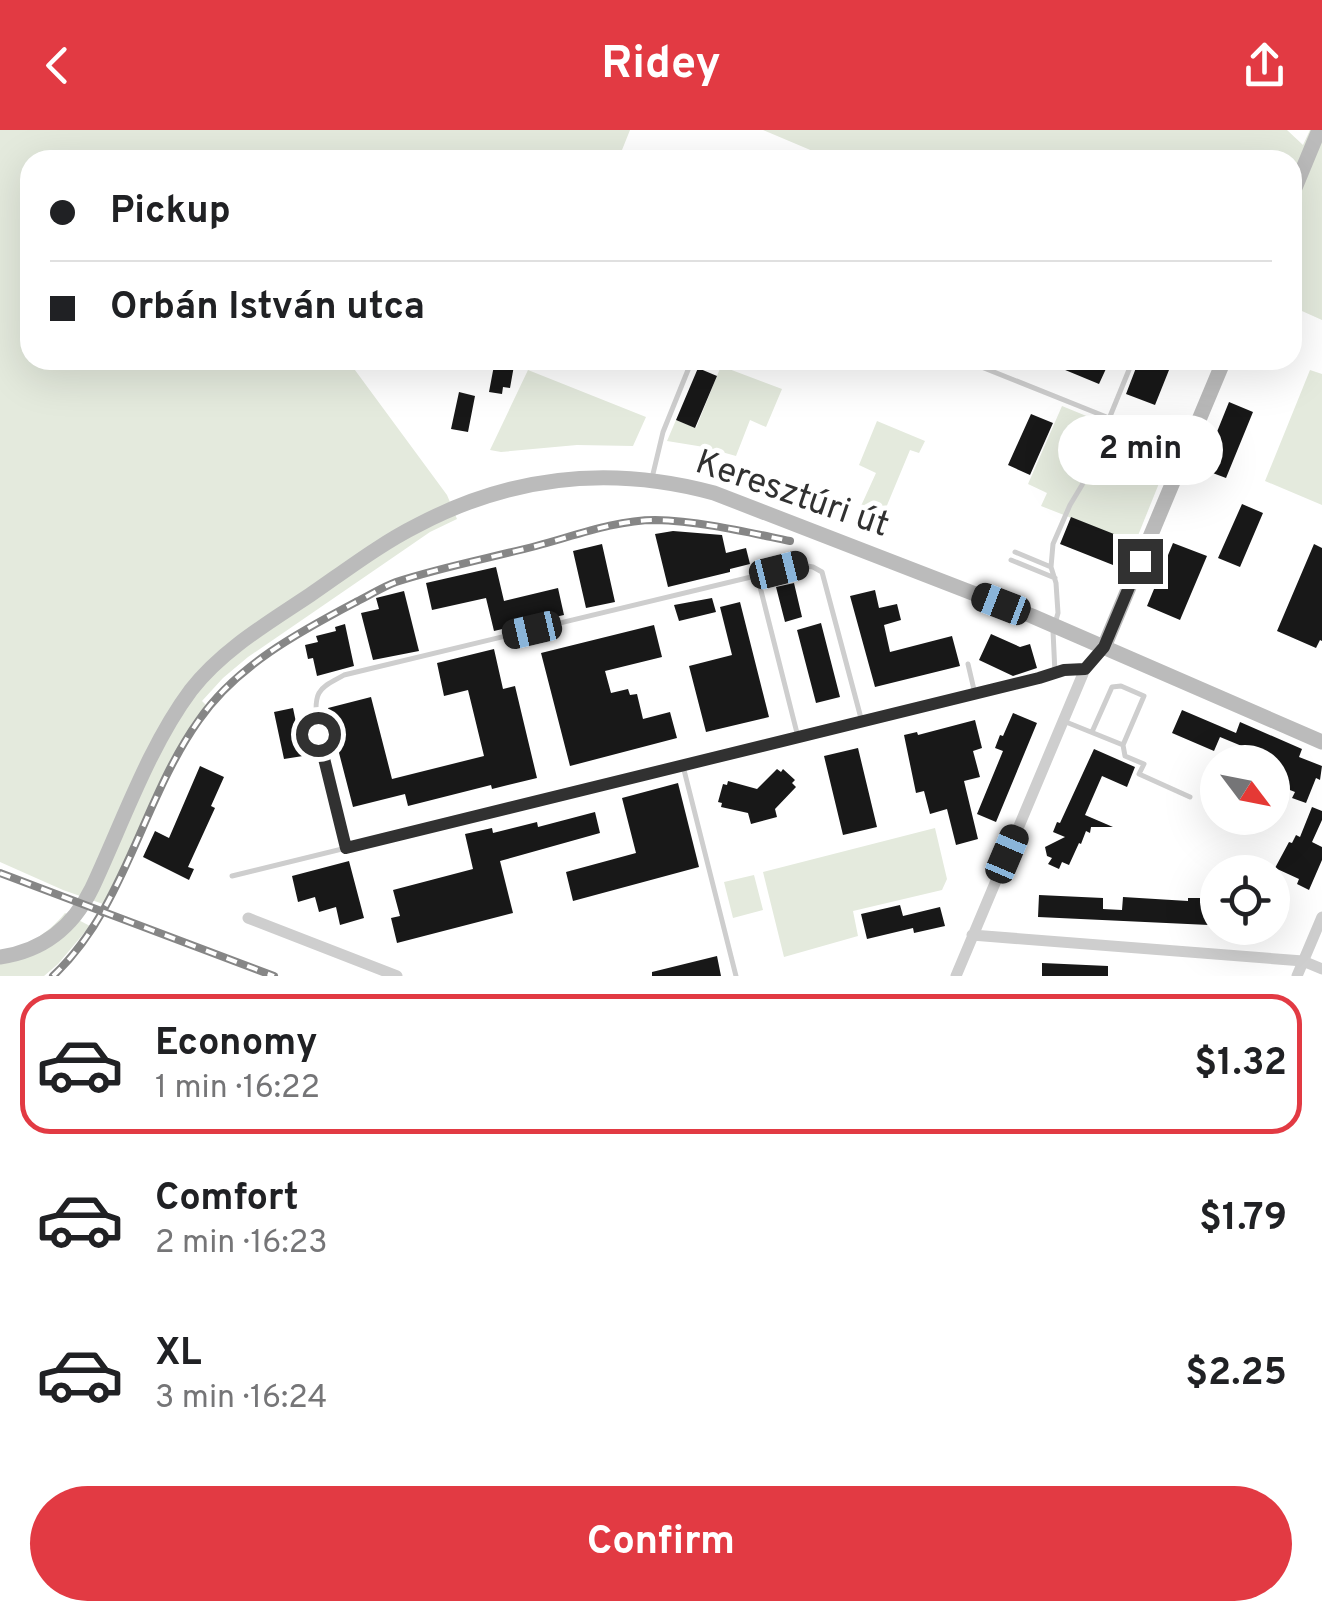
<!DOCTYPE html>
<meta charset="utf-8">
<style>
body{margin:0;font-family:Overpass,sans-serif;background:#f2f2f2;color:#202124;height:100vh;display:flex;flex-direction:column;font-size:38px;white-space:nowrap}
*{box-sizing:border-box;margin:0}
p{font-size:32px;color:#757577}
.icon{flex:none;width:55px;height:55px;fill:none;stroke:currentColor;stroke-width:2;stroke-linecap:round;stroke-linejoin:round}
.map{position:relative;height:846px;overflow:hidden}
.panel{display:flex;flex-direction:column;background:#fff;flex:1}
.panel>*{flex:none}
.hud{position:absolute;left:20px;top:20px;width:1282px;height:220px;border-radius:30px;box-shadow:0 10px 40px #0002;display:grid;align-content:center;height:220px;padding:0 30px;background:#fff}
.needle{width:65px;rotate:122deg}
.tools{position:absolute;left:1200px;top:615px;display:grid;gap:20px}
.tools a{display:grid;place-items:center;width:90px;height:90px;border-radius:50%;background:#fff;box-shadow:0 10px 40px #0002;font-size:50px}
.end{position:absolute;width:45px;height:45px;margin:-22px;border:12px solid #313131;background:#fff;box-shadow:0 0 0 5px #fff}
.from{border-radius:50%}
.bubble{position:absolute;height:70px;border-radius:35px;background:#fff;box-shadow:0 10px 40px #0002;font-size:32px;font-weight:700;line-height:70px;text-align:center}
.car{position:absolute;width:30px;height:60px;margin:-30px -15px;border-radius:12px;box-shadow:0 0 8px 2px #0007;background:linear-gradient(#222 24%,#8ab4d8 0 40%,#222 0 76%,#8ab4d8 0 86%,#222 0)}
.hud b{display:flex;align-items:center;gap:35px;height:95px;font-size:38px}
.hud b+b{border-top:2px solid #e0e0e0}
.hud i{width:25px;height:25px;background:#202124}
ul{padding:18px 0 0;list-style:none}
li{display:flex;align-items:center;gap:30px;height:140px;margin:0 20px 15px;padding:0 10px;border:5px solid transparent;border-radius:30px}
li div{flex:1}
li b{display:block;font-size:38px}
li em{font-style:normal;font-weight:700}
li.selected{border-color:#e23a43}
li>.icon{width:90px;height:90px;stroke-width:1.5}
.cta{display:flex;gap:20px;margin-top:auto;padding:20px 30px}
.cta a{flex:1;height:115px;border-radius:60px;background:#e23a43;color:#fff;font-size:40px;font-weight:700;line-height:115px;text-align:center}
header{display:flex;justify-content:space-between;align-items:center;height:130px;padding:0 30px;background:#e23a43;color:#fff;font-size:45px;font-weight:700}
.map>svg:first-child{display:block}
.green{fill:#e4eadd}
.building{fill:#181818}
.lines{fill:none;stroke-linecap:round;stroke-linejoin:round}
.lane{stroke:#cecece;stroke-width:5}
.street{stroke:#cecece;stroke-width:11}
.secondary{stroke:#bbb;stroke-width:15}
.rail-casing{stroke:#868686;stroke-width:8}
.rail{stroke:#fff;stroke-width:4;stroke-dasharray:11;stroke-linecap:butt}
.route{stroke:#313131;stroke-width:12}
.labels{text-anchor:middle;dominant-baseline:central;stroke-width:10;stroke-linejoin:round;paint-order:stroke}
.street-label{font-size:35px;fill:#313131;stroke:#fff}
</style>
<header><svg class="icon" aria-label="back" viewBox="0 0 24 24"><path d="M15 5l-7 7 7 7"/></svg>Ridey<svg class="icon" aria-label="share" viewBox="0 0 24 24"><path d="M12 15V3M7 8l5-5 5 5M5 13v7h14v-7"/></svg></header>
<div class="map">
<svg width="1322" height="846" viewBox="0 0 1322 846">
<rect width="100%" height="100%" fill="#fff"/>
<path class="green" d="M0 0H630L618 30H30V230H363L352 236 447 365 457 389 430 402 248 527 223 548 202 571 206 575 190 598 103 774 63 760 0 732Z
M763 0H1287L1303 15 1310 0H1322V190L1293 177 1292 30H834Z
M721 236 782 259 766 297 750 290 736 326 704 317 667 311 676 290 696 298Z
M528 240 646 287 633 316 577 315 501 322 490 320Z
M1310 240 1322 244V375L1265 351Z
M1062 276 1172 321 1135 413 1041 376 1047 363 1028 354Z
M877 291 925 311 919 323 910 320 883 385 861 376 876 343 859 335Z
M935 698 947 749 942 760 853 781 858 806 784 827 763 742Z
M754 745 763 780 733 788 724 752Z
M65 783 90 796 58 834 44 846H0V821C27 816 47 805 65 783Z"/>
<path class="building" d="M495 230H515L510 258 503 257 502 264 489 262Z
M1041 230H1110L1099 254Z
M1139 230H1173L1155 275 1126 264Z
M698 238 717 246 695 298 676 290Z
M459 262 475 266 468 302 451 299Z
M1229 272 1253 282 1226 348 1202 339Z
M1031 284 1053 293 1030 345 1008 335Z
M1242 374 1263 383 1240 437 1218 428Z
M1071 387 1124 408 1113 435 1060 414Z
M673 401 722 405 726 423 746 418 750 434 730 439V442L668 457 655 404Z
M1173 413 1207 426 1180 490 1147 476Z
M602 414 615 472 586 478 573 421Z
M1314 414 1322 418V511L1320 510 1316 518 1277 501Z
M496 437 504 471 558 458 564 485 494 501 486 468 432 480 426 453Z
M794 453 802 487 785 492 776 457Z
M875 460 879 478 897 474 901 490 884 495 890 522 952 506 960 536 875 557 850 466Z
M404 461 419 521 373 530 361 483 379 479 376 468Z
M712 468 716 482 679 491 674 475Z
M740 472 769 587 706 602 689 536 732 525 720 477Z
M821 493 840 567 816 573 797 500Z
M345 494 354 536 317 546 313 528 308 529 305 515 318 512 316 506 336 501 335 497Z
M654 495 662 527 605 541 611 563 628 559 630 565 637 564 643 589 670 582 677 608 570 636 541 523Z
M991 504 1020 517 1030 514 1037 538 1013 546 979 530Z
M494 519 503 559 515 556 537 648 492 659 491 655 408 676 405 664 353 677 338 619 328 621 324 601 333 599 328 578 371 567 392 649 484 626 468 560 444 566 437 533Z
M293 578 303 626 284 629 274 582Z
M1182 580 1236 603 1240 592 1302 619 1299 627 1322 636 1320 650 1316 648 1306 673 1292 668 1295 662 1272 653V645L1278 631 1220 607 1214 621 1172 603Z
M1013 583 1037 593 996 692 977 684 1003 621 995 618 1000 605 1003 606Z
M975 590 982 618 973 621 980 647 964 651 978 709 956 715 947 679 930 684 924 661 916 663 904 605 917 602 918 605Z
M858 618 877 697 843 705 824 626Z
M1094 619 1135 637 1127 657 1102 646 1085 685 1113 697H1091L1090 703 1086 701 1081 714 1079 713 1069 735 1062 732 1059 739 1048 734 1052 728 1047 726 1045 717 1065 707 1053 702 1057 692 1060 693Z
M200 636 224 647 211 676 215 678 188 737 194 739 189 750 143 727 155 701 169 708Z
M777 639 781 642 783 639 795 650 792 653 796 657 775 679 777 687 751 694 748 683 721 677 722 673 718 672 723 654 727 655 728 651 757 659Z
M678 653 699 737 573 771 566 742 636 723 622 668Z
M1312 677 1322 681V690L1312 712 1322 717V730L1309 760 1297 754 1299 749 1275 738 1289 712 1292 713 1296 705 1300 707Z
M595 682 600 703 500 731 513 783 397 813 391 788 400 786 393 760 473 739 465 704 492 698 493 703 537 692 538 697Z
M349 731 364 788 340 795 336 777 319 782 315 767 298 772 292 746Z
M1039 765 1103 768V779L1122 780 1123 767 1188 771V768H1200V773L1210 774 1209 795 1038 787Z
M900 775 903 786 940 777 945 796 914 803 913 798 867 809 861 784Z
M717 826 721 846H652V842Z
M1042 833 1108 836V846H1042Z"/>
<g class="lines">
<path class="lane" d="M964 230 1109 288
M652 348 663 302 692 230
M1015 422 1051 437
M1011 430 1055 448
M757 445 798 607
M1056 490 1058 483 1056 453 1051 437 1053 414 1070 375 1082 355 1133 230
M1053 501 1055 543
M968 534 975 564
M1066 592 1123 615 1144 566 1121 556 1112 557 1092 602
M1123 615 1125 626 1144 634 1139 644 1190 667
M683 636 736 846
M346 717C339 688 306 586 319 563 324 554 336 550 344 545L801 435 813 437 822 442 862 592
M232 746 1039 548 1064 540 1083 539"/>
<path class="street" d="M248 788 397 846
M972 805 1303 831 1322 839
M956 846 1085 539 1104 517
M1297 846 1322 787"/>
<path class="secondary" d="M1292 65 1319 0
M1104 517 1224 230
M0 827C43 821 73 797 92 758 122 694 149 616 191 560 222 520 268 493 310 465 345 441 380 414 418 395 513 345 611 335 714 363L1032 486 1322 612"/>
<g class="rail-casing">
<path id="rail" d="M0 743 274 846
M53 846C126 777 142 670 199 590 236 536 299 502 356 472 369 466 382 457 396 452 442 437 490 428 536 416 574 406 616 390 655 390 700 391 746 402 790 411"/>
</g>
<use href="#rail" class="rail"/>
</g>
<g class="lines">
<path class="route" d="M318 604 346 718 1039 548 1064 540 1085 539 1104 517 1140 431"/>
</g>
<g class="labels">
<g class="street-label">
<text transform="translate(792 365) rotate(19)">Keresztúri út</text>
</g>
</g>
</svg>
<div class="tools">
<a><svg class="needle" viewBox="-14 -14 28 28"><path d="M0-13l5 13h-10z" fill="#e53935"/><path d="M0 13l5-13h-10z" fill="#757577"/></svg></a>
<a><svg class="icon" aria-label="locate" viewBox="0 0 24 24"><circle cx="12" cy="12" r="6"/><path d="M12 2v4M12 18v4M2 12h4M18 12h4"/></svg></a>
</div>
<i class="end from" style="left:318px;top:604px"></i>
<i class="end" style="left:1140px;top:431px"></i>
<div class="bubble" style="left:1058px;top:285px;width:165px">2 min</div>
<i class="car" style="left:779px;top:440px;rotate:76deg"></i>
<i class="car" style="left:1001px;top:474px;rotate:291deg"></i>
<i class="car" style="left:532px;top:500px;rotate:257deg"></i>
<i class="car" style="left:1007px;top:724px;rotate:23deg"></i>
<div class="hud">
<b><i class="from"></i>Pickup</b>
<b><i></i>Orbán István utca</b>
</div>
</div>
<section class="panel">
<ul>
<li class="selected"><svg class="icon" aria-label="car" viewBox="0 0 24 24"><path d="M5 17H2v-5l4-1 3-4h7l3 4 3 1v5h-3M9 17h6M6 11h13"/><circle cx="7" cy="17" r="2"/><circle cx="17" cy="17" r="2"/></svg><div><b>Economy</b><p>1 min · 16:22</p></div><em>$1.32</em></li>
<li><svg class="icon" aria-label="car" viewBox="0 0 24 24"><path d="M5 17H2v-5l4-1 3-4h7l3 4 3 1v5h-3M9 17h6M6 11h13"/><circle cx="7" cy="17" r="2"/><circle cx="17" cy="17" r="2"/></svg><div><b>Comfort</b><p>2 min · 16:23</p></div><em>$1.79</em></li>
<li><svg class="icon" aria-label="car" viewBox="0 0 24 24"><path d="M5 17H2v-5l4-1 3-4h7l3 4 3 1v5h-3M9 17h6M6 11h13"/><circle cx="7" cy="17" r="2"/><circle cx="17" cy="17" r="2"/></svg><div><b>XL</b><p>3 min · 16:24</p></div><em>$2.25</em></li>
</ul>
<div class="cta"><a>Confirm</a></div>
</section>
